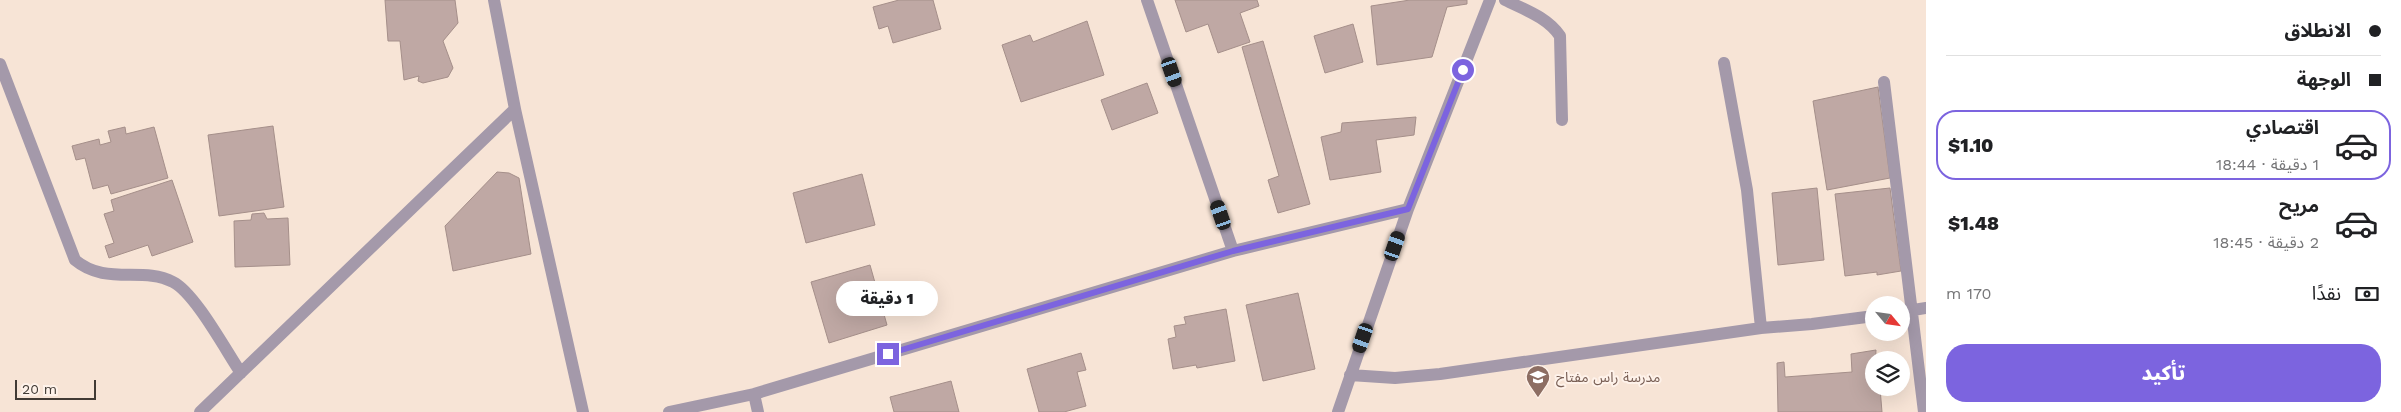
<!DOCTYPE html>
<html lang="ar">
<meta charset="utf-8">
<style>
body{margin:0;font-family:"Work Sans","Noto Sans Arabic",sans-serif;background:#f6f6f6;color:#202124;direction:rtl;height:100vh;display:flex;flex-direction:column;font-size:19px;white-space:nowrap}
*{box-sizing:border-box;margin:0}
p{font-size:16px;color:#757577}
.icon{flex:none;width:28px;height:28px;fill:none;stroke:currentColor;stroke-width:2;stroke-linecap:round;stroke-linejoin:round}
.map{position:relative;flex:1;overflow:hidden;direction:ltr}
.side{display:flex;flex-direction:column;background:#fff;width:475px}
.side>*{flex:none}
.hud{display:grid;align-content:center;height:110px;padding:0 20px;background:#fff}
.needle{width:32px;rotate:119deg}
.fabs{position:absolute;left:1865px;top:296px;display:grid;gap:10px}
.fabs a{display:grid;place-items:center;width:45px;height:45px;border-radius:50%;background:#fff;box-shadow:0 5px 20px #0002;font-size:25px}
.scale{position:absolute;left:15px;bottom:12px;width:81px;box-sizing:border-box;padding-left:5px;border:2px solid #413a34;border-top:0;font-size:14px;line-height:18px;white-space:nowrap;color:#413a34;-webkit-text-stroke:4px #fef2ea;paint-order:stroke}
.end{position:absolute;width:22px;height:22px;margin:-11px;border:6px solid #7c64df;background:#fff;box-shadow:0 0 0 2px #fff}
.from{border-radius:50%}
.bubble{position:absolute;height:35px;border-radius:18px;background:#fff;box-shadow:0 5px 20px #0002;font-size:16px;font-weight:800;line-height:35px;text-align:center;direction:rtl}
.car{position:absolute;width:15px;height:30px;margin:-15px -8px;border-radius:6px;box-shadow:0 0 4px 1px #0007;background:linear-gradient(#222 24%,#8ab4d8 0 40%,#222 0 76%,#8ab4d8 0 86%,#222 0)}
.hud b{display:flex;align-items:center;gap:18px;height:48px;font-size:19px}
.hud b+b{border-top:1px solid #e0e0e0}
.hud i{width:12px;height:12px;background:#202124}
ul{padding:0;list-style:none}
li{display:flex;align-items:center;gap:15px;height:70px;margin:0 10px 8px;padding:0 10px;border:2px solid transparent;border-radius:20px}
li div{flex:1}
li b{display:block;font-size:19px}
li em{font-style:normal;font-weight:800}
li.active{border-color:#7c64df}
li>.icon{width:45px;height:45px;stroke-width:1.5}
.pay{display:flex;align-items:center;gap:12px;height:55px;padding:0 20px;font-size:19px}
.pay p{margin-inline-start:auto}
.button{display:flex;gap:10px;margin-top:auto;padding:10px 20px}
.button a{flex:1;height:58px;border-radius:20px;background:#7c64df;color:#fff;font-size:20px;font-weight:800;line-height:58px;text-align:center}
main{display:flex;flex:1;min-height:0}
.map>svg:first-child{display:block}
.building{fill:#bfa8a4;stroke:#a58f8a}
.lines{fill:none;stroke-linecap:round;stroke-linejoin:round}
.minor{stroke:#a499aa;stroke-width:12}
.route{stroke:#7c64df;stroke-width:6}
.labels{text-anchor:middle;dominant-baseline:central;stroke-width:4;stroke-linejoin:round;paint-order:stroke}
.education-label{font-size:14px;fill:#785e54;stroke:#fef2ea;text-anchor:start}
</style>
<main>
<section class="side">
<div class="hud">
<b><i class="from"></i>الانطلاق</b>
<b><i></i>الوجهة</b>
</div>
<ul>
<li class="active"><svg class="icon" aria-label="car" viewBox="0 0 24 24"><path d="M5 17H2v-5l4-1 3-4h7l3 4 3 1v5h-3M9 17h6M6 11h13"/><circle cx="7" cy="17" r="2"/><circle cx="17" cy="17" r="2"/></svg><div><b>اقتصادي</b><p>1 دقيقة · 18:44</p></div><em>$1.10</em></li>
<li><svg class="icon" aria-label="car" viewBox="0 0 24 24"><path d="M5 17H2v-5l4-1 3-4h7l3 4 3 1v5h-3M9 17h6M6 11h13"/><circle cx="7" cy="17" r="2"/><circle cx="17" cy="17" r="2"/></svg><div><b>مريح</b><p>2 دقيقة · 18:45</p></div><em>$1.48</em></li>
</ul>
<div class="pay"><svg class="icon" aria-label="cash" viewBox="0 0 24 24"><path d="M3 7h18v10H3z"/><circle cx="12" cy="12" r="2"/></svg>نقدًا<p>170 m</p></div>
<div class="button"><a>تأكيد</a></div>
</section>
<div class="map">
<svg width="1926" height="412" viewBox="0 0 1926 412">
<rect width="100%" height="100%" fill="#f7e4d6"/>
<path class="building" d="M385 0H455L458 23 443 41 453 68 448 77 423 83 418 81 419 76 404 80 400 41H388Z
M899 0H933L941 29 893 43 888 26 879 29 873 7Z
M1175 0H1257L1259 6 1240 13 1250 42 1218 53 1208 24 1186 32Z
M1410 0H1467V4L1447 7 1432 57 1377 65 1371 6Z
M1087 21 1104 75 1021 102 1002 45 1030 35 1033 42Z
M1353 24 1363 62 1325 73 1314 36Z
M1263 41 1310 204 1278 213 1268 180 1279 176 1242 47Z
M1147 83 1158 113 1112 130 1101 100Z
M1878 87 1890 178 1827 190 1813 101Z
M1416 117 1414 135 1376 140 1381 172 1330 180 1321 137 1341 132 1342 123Z
M273 126 284 207 219 216 208 135Z
M125 127 126 134 154 127 168 178 111 194 108 185 93 189 85 158 76 160 72 146 99 139 100 145 111 142 108 131Z
M497 172 509 173 519 178 531 254 453 271 445 226Z
M862 174 875 225 806 243 793 193Z
M172 180 193 242 152 256 148 245 109 258 105 246 114 243 104 214 114 211 111 200Z
M1817 188 1824 260 1778 265 1772 193Z
M1890 188 1901 271 1877 275V272L1845 276 1835 194Z
M264 213 267 219 288 218 290 265 235 267 234 221 251 220 252 214Z
M870 265 887 325 829 343 811 282Z
M1298 293 1315 369 1263 381 1246 305Z
M1226 309 1235 361 1197 368 1196 365 1173 369 1168 339 1176 337 1174 326 1186 324 1184 317Z
M1876 350 1874 388H1880L1882 412H1778L1777 363 1784 362 1785 377 1852 372 1851 354Z
M1081 353 1086 370 1077 372 1086 406 1064 412H1039L1027 369Z
M951 381 959 412H894L890 397Z"/>
<g class="lines">
<path class="minor" d="M1147 0 1233 251
M1505 0C1525 10 1547 17 1560 36L1562 120
M1724 63 1747 190 1761 328
M0 64 75 260C106 286 142 266 173 282 195 293 226 351 241 373
M1884 82 1924 412
M515 109 583 412
M1901 312 1926 308
M1350 375 1395 378 1440 374 1761 328 1812 324 1874 316
M754 394 758 412
M200 412 515 109 494 0
M669 412 754 394 1233 251 1408 209
M1338 412 1408 209 1490 0"/>
</g>
<g class="lines">
<path class="route" d="M888 354 1233 251 1408 209 1463 70"/>
</g>
<defs>
<g id="school-pin" transform="scale(1.25)"><path d="M0 17L-7.5 6A9.5 9.5 0 1 1 7.5 6Z" fill="#8d6e63" stroke="#fef2ea"/><path d="M0-5L7-2L0 1L-7-2ZM-4 1L0 2.5L4 1V4Q0 6-4 4Z" fill="#fff"/></g>
</defs>
<g fill-rule="evenodd">
<use href="#school-pin" x="1538" y="377"/>
</g>
<g class="labels">
<g class="education-label">
<text x="1556" y="377">مدرسة راس مفتاح</text>
</g>
</g>
</svg>
<div class="fabs">
<a><svg class="needle" viewBox="-14 -14 28 28"><path d="M0-13l5 13h-10z" fill="#e53935"/><path d="M0 13l5-13h-10z" fill="#757577"/></svg></a>
<a><svg class="icon" aria-label="layers" viewBox="0 0 24 24"><path d="M12 4l9 5-9 5-9-5zM3 14l9 5 9-5"/></svg></a>
</div>
<div class="scale">20 m</div>
<i class="end from" style="left:1463px;top:70px"></i>
<i class="end" style="left:888px;top:354px"></i>
<div class="bubble" style="left:836px;top:281px;width:102px">1 دقيقة</div>
<i class="car" style="left:1172px;top:72px;rotate:161deg"></i>
<i class="car" style="left:1221px;top:215px;rotate:341deg"></i>
<i class="car" style="left:1395px;top:246px;rotate:19deg"></i>
<i class="car" style="left:1363px;top:338px;rotate:199deg"></i>
</div>
</main>
